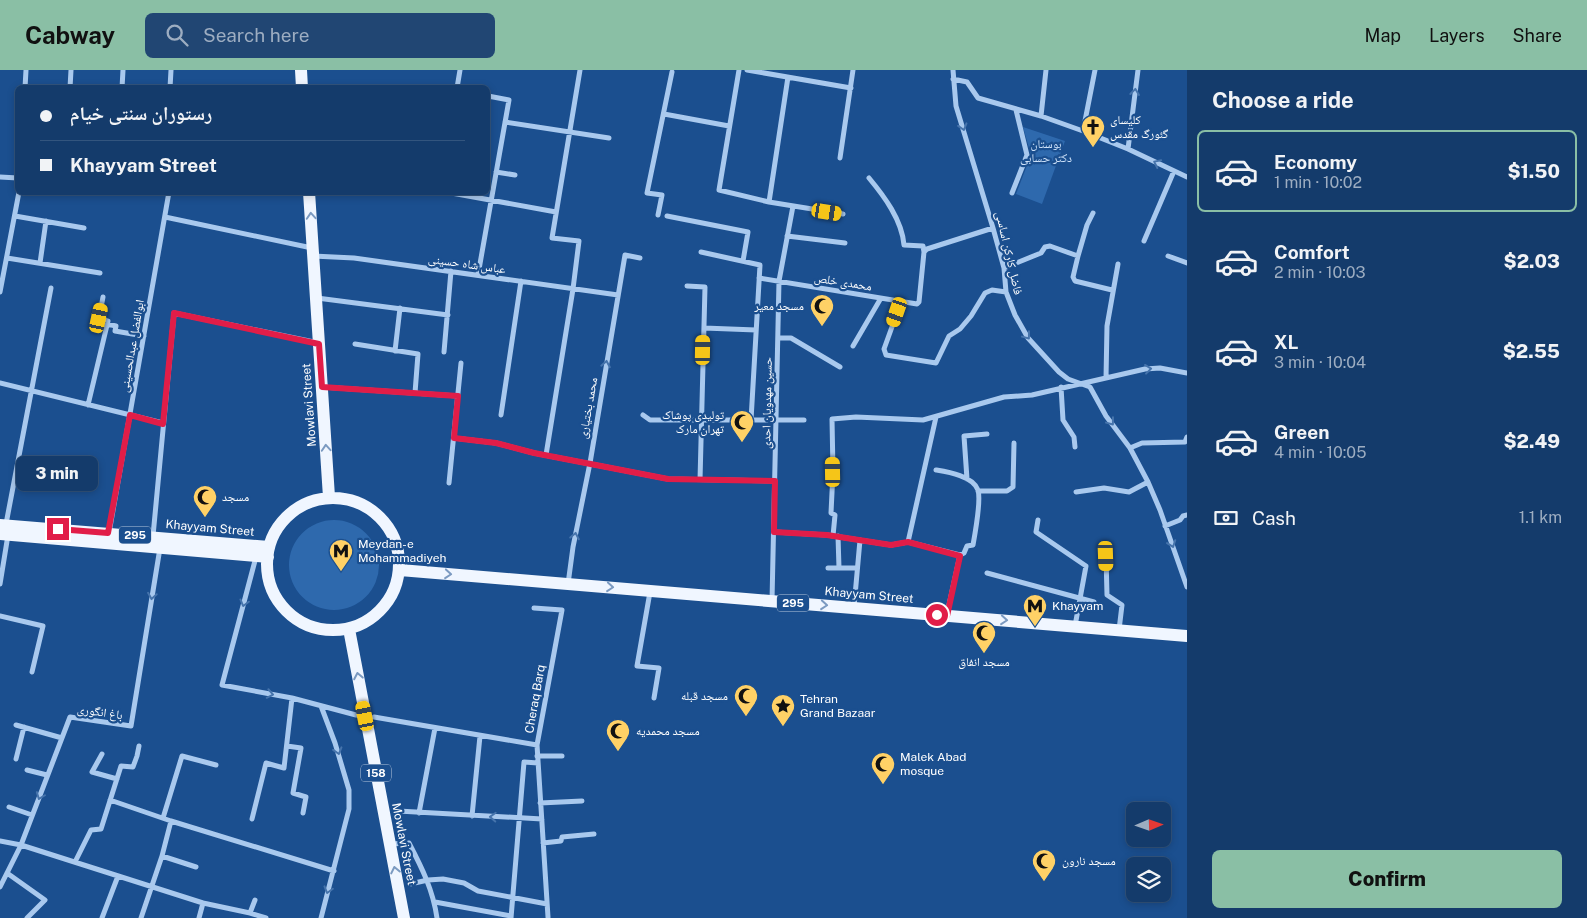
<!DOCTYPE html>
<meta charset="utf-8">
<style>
body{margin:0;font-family:"Public Sans","Noto Naskh Arabic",sans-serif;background:#214673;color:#f1f3f6;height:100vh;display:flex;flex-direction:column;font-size:19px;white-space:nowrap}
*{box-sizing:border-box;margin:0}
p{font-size:16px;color:#9dadc1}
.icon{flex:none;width:28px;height:28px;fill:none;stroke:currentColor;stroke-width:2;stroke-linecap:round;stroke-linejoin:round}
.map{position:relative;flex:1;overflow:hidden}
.side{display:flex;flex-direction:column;background:#143b6b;width:400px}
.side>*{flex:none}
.guide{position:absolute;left:15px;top:15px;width:475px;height:110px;border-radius:8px;box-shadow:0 2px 8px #0003,0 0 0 1px #33557e;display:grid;align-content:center;height:110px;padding:0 25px;background:#143b6b}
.needle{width:32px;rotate:88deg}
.controls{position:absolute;left:1126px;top:732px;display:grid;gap:10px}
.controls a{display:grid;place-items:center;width:45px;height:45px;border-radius:8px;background:#143b6b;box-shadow:0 2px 8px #0003,0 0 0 1px #33557e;font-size:25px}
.end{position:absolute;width:22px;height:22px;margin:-11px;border:6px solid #e11d48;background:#fff;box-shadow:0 0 0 2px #fff}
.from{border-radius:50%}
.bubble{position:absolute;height:35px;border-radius:8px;background:#143b6b;box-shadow:0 2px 8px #0003,0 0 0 1px #33557e;font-size:16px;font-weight:800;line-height:35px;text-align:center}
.car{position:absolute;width:15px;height:30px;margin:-15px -8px;border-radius:6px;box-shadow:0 0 4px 1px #0007;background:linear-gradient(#f5c518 24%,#345 0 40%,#f5c518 0 76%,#345 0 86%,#f5c518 0)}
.guide b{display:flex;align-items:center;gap:18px;height:48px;font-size:19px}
.guide b+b{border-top:1px solid #33557e}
.guide i{width:12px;height:12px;background:#f1f3f6}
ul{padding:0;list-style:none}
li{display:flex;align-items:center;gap:15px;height:82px;margin:0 10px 8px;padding:0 15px;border:2px solid transparent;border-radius:8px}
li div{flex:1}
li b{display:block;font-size:19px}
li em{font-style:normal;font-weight:800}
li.active{border-color:#8abfa5}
li>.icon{width:45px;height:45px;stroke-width:1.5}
h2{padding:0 25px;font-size:22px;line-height:60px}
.pay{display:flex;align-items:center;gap:12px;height:55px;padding:0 25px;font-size:19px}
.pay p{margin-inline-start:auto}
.cta{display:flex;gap:10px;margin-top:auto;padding:10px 25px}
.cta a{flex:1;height:58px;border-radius:8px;background:#8abfa5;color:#111;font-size:20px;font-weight:800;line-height:58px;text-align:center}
header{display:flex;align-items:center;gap:30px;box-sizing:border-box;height:70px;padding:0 25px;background:#8abfa5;color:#111}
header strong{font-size:24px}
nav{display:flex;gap:28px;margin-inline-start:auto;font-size:18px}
.search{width:350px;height:45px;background:#214673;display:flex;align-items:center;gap:12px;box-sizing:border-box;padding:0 18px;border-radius:8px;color:#9dadc1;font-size:19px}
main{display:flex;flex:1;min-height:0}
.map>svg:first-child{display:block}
.green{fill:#2e69ad}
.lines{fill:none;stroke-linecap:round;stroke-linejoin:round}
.minor{stroke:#a9c9ee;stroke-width:5}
.primary{stroke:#f0f6ff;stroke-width:12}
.oneway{stroke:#4674ac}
.oneway2{stroke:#7b9ac1}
.route{stroke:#e11d48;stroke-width:6}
.labels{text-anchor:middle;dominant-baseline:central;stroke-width:4.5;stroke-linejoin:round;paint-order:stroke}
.shield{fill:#1b4f8f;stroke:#bbcadd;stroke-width:1}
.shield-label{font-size:11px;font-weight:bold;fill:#fff}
.poi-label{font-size:12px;fill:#fff;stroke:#1b4f8f;text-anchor:start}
.park-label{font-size:12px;fill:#cfe3fa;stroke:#1b4f8f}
.street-label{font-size:12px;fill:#fff;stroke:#1b4f8f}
</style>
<header>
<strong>Cabway</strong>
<div class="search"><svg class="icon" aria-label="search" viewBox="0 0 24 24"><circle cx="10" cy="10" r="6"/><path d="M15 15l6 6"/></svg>Search here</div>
<nav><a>Map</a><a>Layers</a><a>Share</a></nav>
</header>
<main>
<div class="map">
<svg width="1187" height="848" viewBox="0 0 1187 848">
<rect width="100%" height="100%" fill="#1b4f8f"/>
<path class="green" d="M1023 57 1065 71 1042 134 1016 124 1031 85Z
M289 495a45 45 0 1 1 90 0a45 45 0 1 1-90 0Z"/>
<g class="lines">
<path class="minor" d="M739 0 719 120 769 132 843 144
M747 0 851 18
M953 0 956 36 993 158 1004 198 1006 222 1015 245 1028 268 1059 302 1068 309 1090 317 1106 346 1130 378 1148 412 1160 440 1187 517
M953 9 967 12 978 28 1041 46 1083 61 1128 79 1187 107
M25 18 26 0
M70 18 71 0
M122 18 123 0
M170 18 171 0
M457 18 460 0
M664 44 729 56
M1041 46 1046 0
M505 52 609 68
M1083 61 1095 0
M1128 79 1138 0
M840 88 853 0
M496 102 515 105
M0 107 18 108
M869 108C884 126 902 150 904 175L923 176 924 182
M446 122 556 142
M1012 123 1027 85 1016 40
M769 132 788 7
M658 145 662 125 647 123 672 2
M15 146 84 158
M667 146 748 162 743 191
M165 147 312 178
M787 166 845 173
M1144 171 1174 101
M701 182 760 195 751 350
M313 186 354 188 618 225
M1078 186 1087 155 1093 143
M1168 186 1187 193
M7 188 100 203
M40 193 46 151
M1004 198 1041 183 1045 177 1050 176 1078 186 1073 207 1075 211 1112 220
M478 205 509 30 488 26
M759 208 917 234 919 232 924 182 927 179 993 158
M687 216 705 217 700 410
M0 222 19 122
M317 228 448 245
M901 232 884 279 886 285 936 293 949 266 960 259 971 246 985 223 992 220 1006 222
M107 254 116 256 115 261 144 266
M704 258 756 260
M778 268H791L840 297
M355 274 418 284 415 323
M853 276 881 228
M395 281 400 238
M444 282 451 201
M1106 308 1107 256 1118 194
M0 313 163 353
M322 317 458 326
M1061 317 1063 350 1074 367 1075 377
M88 335 108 251 99 248 103 227
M501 345 521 211
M643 345 650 350H804
M454 368 496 373 534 383 668 409 775 411
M1130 378 1142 373 1185 372 1187 367
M546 385 573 219 579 171 552 168 580 0
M936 400C948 402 973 406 978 420 981 430 975 464 973 475L967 476 964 483 960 485 947 544
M967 409 964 366 987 364
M449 413 461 293
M978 421H1007L1013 417 1014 373
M1076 422 1104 418 1129 422 1148 412
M1038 450 1036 462 1086 496 1075 556
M6 454 51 218
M1165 456 1180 450 1183 446 1187 445
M774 462 827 465 891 475 908 472 960 485
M109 463 169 122
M153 466 174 243 319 273
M833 466 835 445 831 443 833 402 832 349 856 347 923 350 1004 327 1032 325 1145 299 1160 298 1187 303
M838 466 839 498H857
M908 472 936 347
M1106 486 1107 525 1122 535 1119 560
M256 487 222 615 292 628 356 645 365 646
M828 498H839
M987 503 1094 532
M0 514 8 465
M568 514 573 477 590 393 625 185 640 188
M650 522 637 596 659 598 654 628
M772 531 779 211 793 136
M854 537 860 470
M0 546 43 556 32 602
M321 636 335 673 349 720V739L321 848
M374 647 537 675 562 540 534 538
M16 655 62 668
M537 675 548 847
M287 676 301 678 293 723 306 727 303 743
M102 684 92 702 117 709
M537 686H562
M16 689 24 657
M27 700 47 705
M110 730 171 751 334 801
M540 733 582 731
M9 737 32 745
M398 741 542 749
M419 743 435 658
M472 746 480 666
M163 748 182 686 216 695
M252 749 266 693 284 698 292 628
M0 771 21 775 203 833 250 843 266 848
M543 773 561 771 562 767 594 764
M390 774 409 773C422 798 433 820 437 848
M162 786 196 797
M75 792 91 760 101 759 121 696 133 697 137 686 139 676
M7 803 45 830 27 848
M410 814 428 810 443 809 464 813 478 821 547 834
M0 817 21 775 70 647 131 656 160 478
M435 832 511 846
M250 843 255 830
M102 848 118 806
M141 848 162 786 171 751
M199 848 203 833
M511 848 524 692 538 693"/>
<path class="primary" d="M301 0 302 18
M309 122 329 427
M267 494a66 66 0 1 1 132 0a66 66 0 1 1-132 0Z
M0 455 269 477
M0 464 268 487
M400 500 1187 566
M349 559 404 848"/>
</g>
<defs><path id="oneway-chevron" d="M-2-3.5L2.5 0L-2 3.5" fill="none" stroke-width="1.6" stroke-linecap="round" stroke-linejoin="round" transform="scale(1.25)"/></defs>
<g class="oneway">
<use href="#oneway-chevron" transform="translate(1135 22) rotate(-83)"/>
<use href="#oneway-chevron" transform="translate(963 57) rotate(73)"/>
<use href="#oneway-chevron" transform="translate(1157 93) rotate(-154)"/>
<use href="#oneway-chevron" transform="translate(1027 266) rotate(53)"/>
<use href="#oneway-chevron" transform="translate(606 294) rotate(-80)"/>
<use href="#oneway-chevron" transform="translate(1148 299) rotate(-7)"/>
<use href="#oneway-chevron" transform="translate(1111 352) rotate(53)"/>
<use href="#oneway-chevron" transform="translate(575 466) rotate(-79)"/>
<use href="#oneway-chevron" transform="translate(1172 474) rotate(70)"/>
<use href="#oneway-chevron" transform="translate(152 526) rotate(99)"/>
<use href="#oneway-chevron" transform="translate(244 533) rotate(105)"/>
<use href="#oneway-chevron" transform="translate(270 624) rotate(11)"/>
<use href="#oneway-chevron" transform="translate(338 681) rotate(73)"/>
<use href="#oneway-chevron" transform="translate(40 726) rotate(111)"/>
<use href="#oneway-chevron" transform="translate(493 747) rotate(-177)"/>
<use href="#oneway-chevron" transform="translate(328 820) rotate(106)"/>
</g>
<g class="oneway2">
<use href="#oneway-chevron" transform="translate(311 146) rotate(-94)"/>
<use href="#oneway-chevron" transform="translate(326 378) rotate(-94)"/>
<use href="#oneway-chevron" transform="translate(448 504) rotate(5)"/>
<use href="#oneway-chevron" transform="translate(610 517) rotate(5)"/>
<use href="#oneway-chevron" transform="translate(824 535) rotate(5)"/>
<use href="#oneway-chevron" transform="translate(1004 550) rotate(5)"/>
<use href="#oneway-chevron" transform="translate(358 606) rotate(-101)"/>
<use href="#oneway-chevron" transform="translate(395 800) rotate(-102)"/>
</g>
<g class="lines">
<path class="route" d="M58 459 108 463 130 345 163 354 174 243 319 274 322 317 458 326 454 368 496 373 534 383 668 409 775 411 774 462 827 465 891 475 908 472 960 486 947 546 937 545"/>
</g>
<defs>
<g id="church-pin" transform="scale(1.25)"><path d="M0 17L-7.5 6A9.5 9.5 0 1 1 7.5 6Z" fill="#ffd166" stroke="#1b4f8f"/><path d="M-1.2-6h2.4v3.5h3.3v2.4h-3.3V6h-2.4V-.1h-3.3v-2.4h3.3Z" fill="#111"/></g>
<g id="mosque-pin" transform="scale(1.25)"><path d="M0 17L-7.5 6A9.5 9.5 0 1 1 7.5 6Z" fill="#ffd166" stroke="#1b4f8f"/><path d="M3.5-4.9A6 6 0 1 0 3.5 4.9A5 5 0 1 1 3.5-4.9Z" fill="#111"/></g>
<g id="metro-pin" transform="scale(1.25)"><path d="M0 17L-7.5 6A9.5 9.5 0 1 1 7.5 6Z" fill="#ffd166" stroke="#1b4f8f"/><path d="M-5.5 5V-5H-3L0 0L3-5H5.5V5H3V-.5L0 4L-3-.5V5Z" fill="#111"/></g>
<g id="sight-pin" transform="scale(1.25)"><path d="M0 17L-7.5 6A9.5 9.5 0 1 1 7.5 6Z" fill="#ffd166" stroke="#1b4f8f"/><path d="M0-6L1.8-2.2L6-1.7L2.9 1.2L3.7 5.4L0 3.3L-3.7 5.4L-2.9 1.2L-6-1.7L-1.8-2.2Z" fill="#111"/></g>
</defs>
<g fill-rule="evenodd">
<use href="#church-pin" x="1093" y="57"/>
<use href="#mosque-pin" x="822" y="236"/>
<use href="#mosque-pin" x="742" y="352"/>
<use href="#mosque-pin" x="205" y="427"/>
<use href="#metro-pin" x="341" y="481"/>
<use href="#metro-pin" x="1035" y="536"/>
<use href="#mosque-pin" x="984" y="563"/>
<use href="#mosque-pin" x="746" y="626"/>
<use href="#sight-pin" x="783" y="636"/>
<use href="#mosque-pin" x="618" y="661"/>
<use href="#mosque-pin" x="883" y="694"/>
<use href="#mosque-pin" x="1044" y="791"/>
</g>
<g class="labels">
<g class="shield">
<rect x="119" y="456.5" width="32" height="17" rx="4"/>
<rect x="777" y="524.5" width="32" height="17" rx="4"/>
<rect x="361" y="694.5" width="30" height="17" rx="4"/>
</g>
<g class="shield-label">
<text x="135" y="465">295</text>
<text x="793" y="533">295</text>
<text x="376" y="703">158</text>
</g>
<g class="poi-label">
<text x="1110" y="50">کلیسای<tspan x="1110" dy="14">گئورگ مقدس</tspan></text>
<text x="804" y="236" text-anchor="end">مسجد معیر</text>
<text x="724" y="345" text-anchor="end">تولیدی پوشاک<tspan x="724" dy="14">تهران مارک</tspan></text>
<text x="222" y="427">مسجد</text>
<text x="358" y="474">Meydan-e<tspan x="358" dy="14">Mohammadiyeh</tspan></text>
<text x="1052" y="536">Khayyam</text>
<text x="984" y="592" text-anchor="middle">مسجد انفاق</text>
<text x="728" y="626" text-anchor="end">مسجد قبله</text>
<text x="800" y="629">Tehran<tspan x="800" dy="14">Grand Bazaar</tspan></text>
<text x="636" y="661">مسجد محمدیه</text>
<text x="900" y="687">Malek Abad<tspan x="900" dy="14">mosque</tspan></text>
<text x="1062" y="791">مسجد نارون</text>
</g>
<g class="park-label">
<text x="1046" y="74">بوستان<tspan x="1046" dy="14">دکتر حسابی</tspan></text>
</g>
<g class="street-label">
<text transform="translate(1009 183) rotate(77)">فاضل کارکن اساسی</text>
<text transform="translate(467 194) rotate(8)">عباس شاه حسینی</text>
<text transform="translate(843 212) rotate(9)">محمدی خلص</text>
<text transform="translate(132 276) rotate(-80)">ابوالفضل عبدالحسینی</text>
<text transform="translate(767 333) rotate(-89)">حسین مهدویان احدی</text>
<text transform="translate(309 335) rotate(-94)">Mowlavi Street</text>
<text transform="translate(588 338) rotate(-80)">محمد بختیاری</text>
<text transform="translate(210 458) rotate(5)">Khayyam Street</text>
<text transform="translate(869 525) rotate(5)">Khayyam Street</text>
<text transform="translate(535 629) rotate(-80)">Cheraq Barq</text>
<text transform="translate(100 642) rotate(8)">باغ انگوری</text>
<text transform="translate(404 774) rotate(79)">Mowlavi Street</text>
</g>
</g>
</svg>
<div class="controls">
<a><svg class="needle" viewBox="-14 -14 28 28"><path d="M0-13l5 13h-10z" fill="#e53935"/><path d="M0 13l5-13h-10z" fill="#9dadc1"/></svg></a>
<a><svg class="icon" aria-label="layers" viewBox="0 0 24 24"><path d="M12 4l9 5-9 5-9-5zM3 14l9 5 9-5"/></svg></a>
</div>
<i class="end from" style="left:937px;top:545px"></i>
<i class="end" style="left:58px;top:459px"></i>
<div class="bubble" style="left:16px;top:386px;width:82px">3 min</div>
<i class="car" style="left:827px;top:142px;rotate:99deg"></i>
<i class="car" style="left:897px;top:242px;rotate:199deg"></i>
<i class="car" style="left:99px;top:248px;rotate:12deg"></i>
<i class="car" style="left:703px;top:280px;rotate:1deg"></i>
<i class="car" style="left:833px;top:402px;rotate:359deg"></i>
<i class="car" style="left:1106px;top:486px;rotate:178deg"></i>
<i class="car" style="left:365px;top:646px;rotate:349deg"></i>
<div class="guide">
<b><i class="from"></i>رستوران سنتی خیام</b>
<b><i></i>Khayyam Street</b>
</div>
</div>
<section class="side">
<h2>Choose a ride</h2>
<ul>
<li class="active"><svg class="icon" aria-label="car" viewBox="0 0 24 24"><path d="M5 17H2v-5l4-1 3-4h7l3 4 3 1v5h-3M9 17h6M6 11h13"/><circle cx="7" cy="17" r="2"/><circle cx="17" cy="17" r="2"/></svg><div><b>Economy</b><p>1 min · 10:02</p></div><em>$1.50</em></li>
<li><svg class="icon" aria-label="car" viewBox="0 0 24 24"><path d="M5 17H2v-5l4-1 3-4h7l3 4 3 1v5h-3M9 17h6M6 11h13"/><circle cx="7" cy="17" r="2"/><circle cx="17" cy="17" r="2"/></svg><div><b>Comfort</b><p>2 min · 10:03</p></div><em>$2.03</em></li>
<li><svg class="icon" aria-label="car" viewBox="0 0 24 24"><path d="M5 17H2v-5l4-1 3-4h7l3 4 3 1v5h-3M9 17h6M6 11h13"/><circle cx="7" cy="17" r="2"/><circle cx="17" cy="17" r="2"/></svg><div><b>XL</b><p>3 min · 10:04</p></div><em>$2.55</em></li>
<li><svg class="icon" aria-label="car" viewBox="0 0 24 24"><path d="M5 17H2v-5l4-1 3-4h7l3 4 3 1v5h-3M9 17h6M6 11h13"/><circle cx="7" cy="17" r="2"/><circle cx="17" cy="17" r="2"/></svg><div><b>Green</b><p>4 min · 10:05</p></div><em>$2.49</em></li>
</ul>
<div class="pay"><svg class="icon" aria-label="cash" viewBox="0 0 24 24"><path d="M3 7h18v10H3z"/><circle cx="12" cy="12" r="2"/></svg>Cash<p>1.1 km</p></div>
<div class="cta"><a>Confirm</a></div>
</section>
</main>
